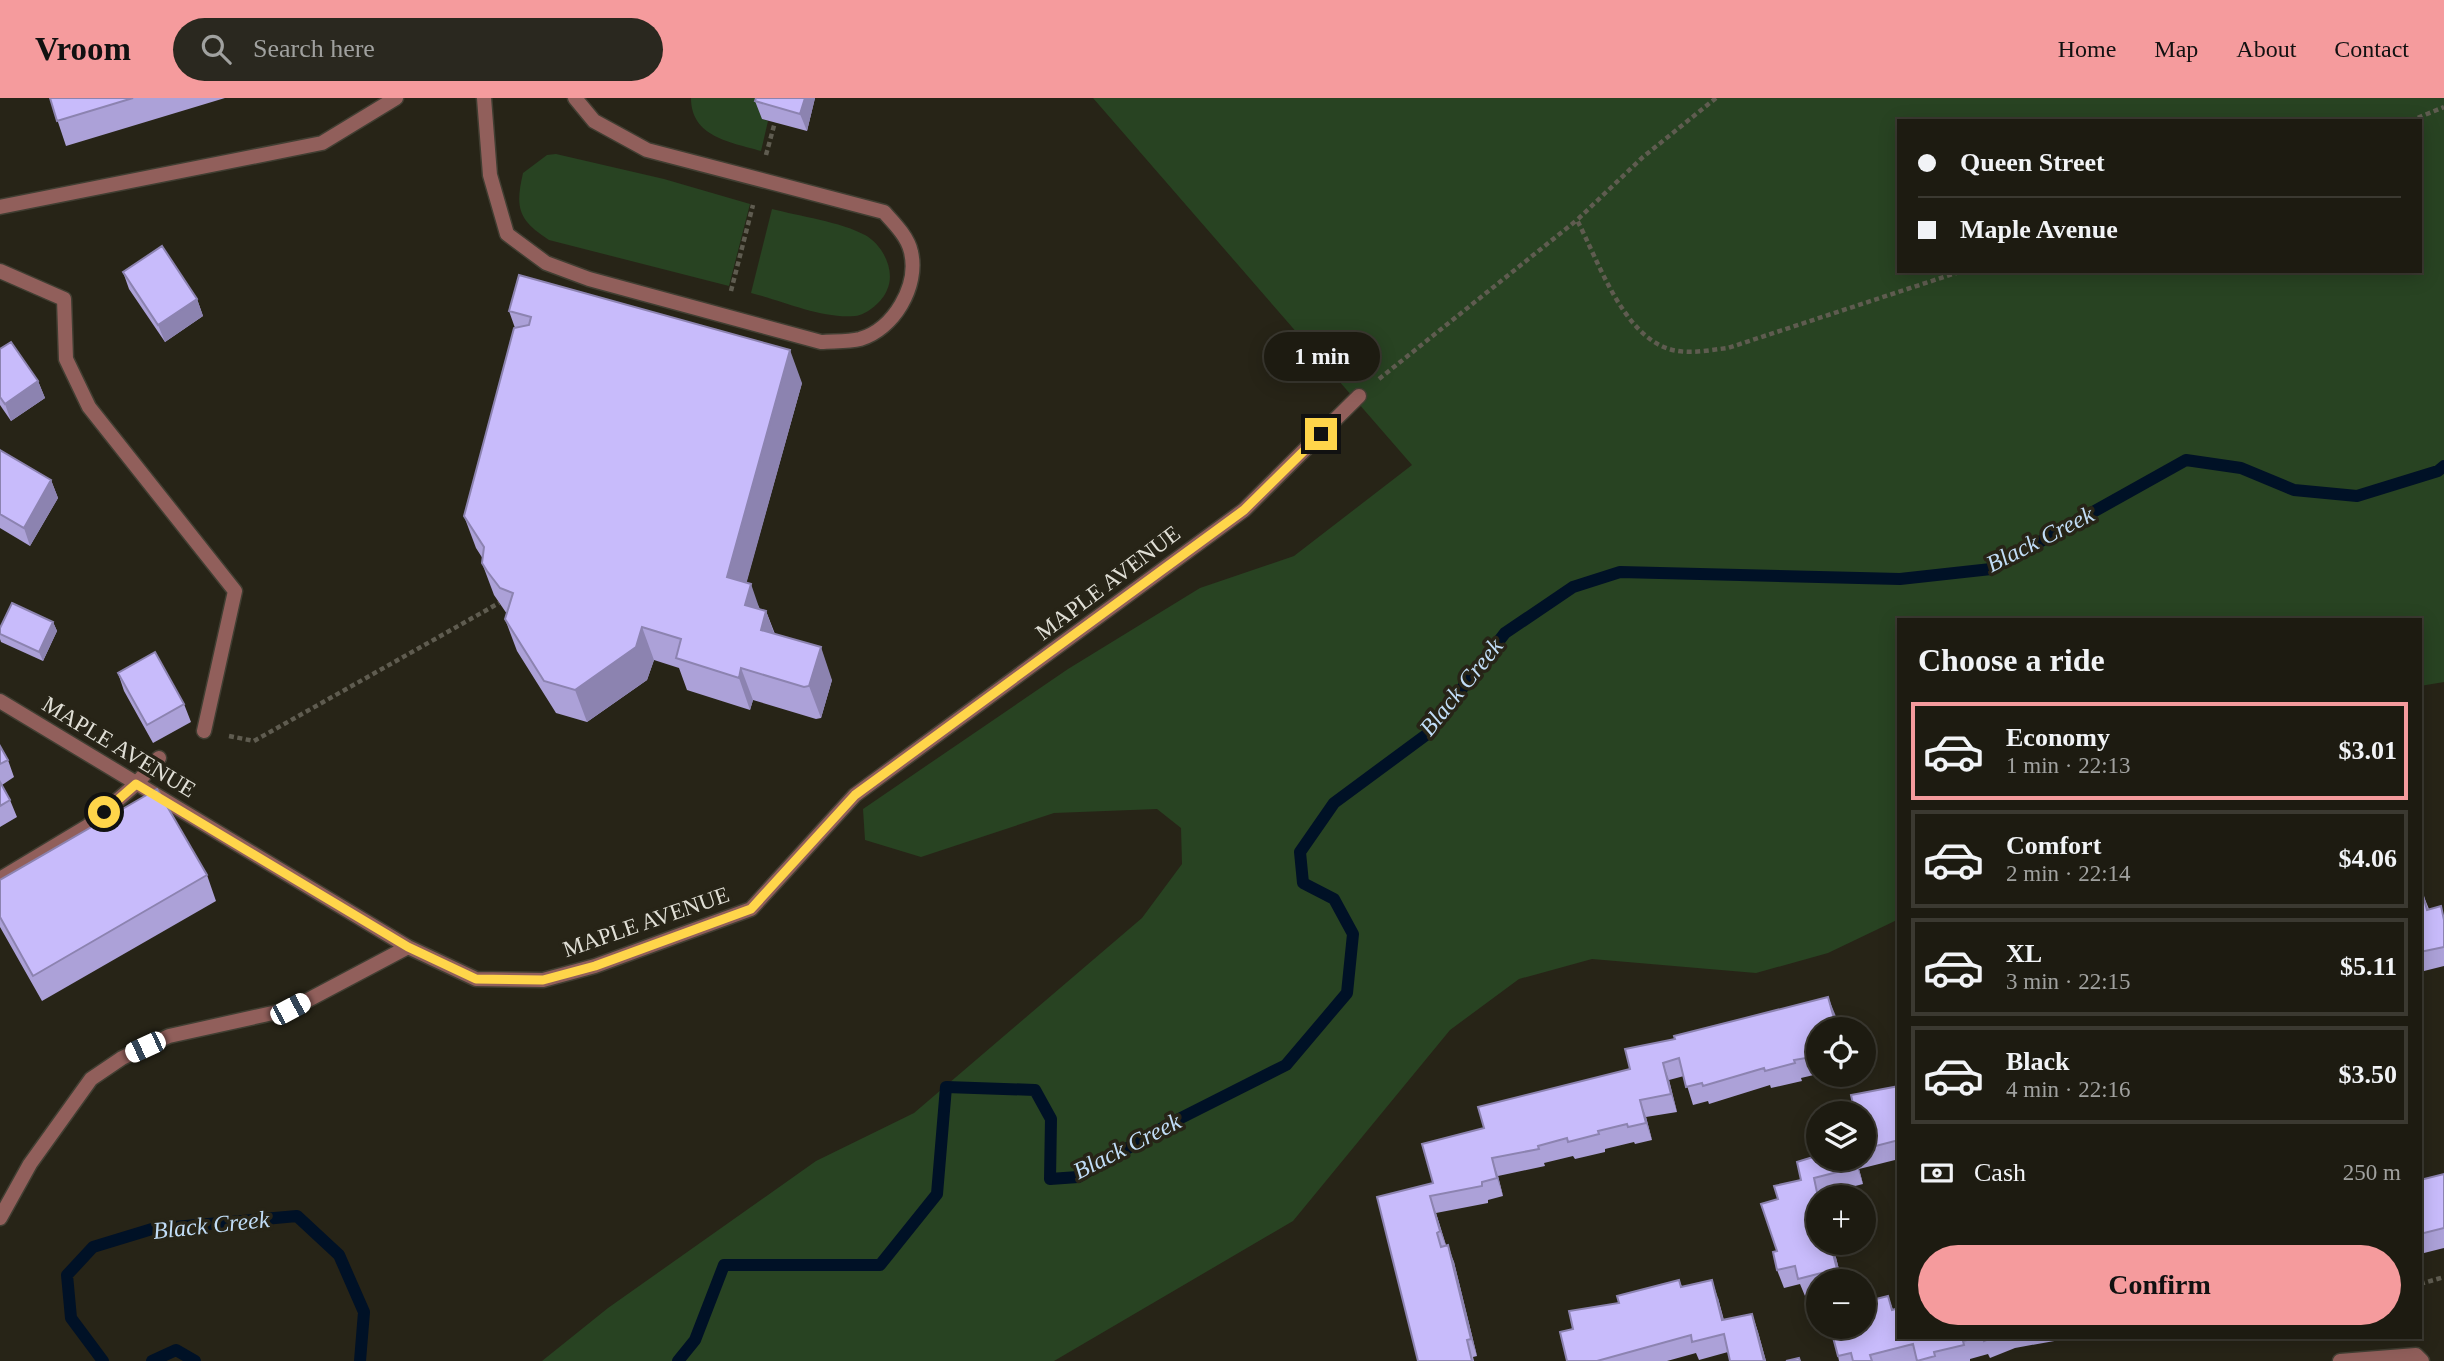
<!DOCTYPE html>
<meta charset="utf-8">
<style>
body{margin:0;font-family:"Times New Roman",serif;background:#2a281f;color:#f1f3f6;height:100vh;display:flex;flex-direction:column;font-size:26px;white-space:nowrap}
*{box-sizing:border-box;margin:0}
p{font-size:23px;color:#a0a19f}
.icon{flex:none;width:38px;height:38px;fill:none;stroke:currentColor;stroke-width:2;stroke-linecap:round;stroke-linejoin:round}
.map{position:relative;flex:1;overflow:hidden}
.details{position:absolute;left:1897px;top:520px;width:525px;height:721px;display:flex;flex-direction:column;background:#1d1b11;border-radius:0px;box-shadow:0 4px 18px #0003,0 0 0 2px #3b3931}
.details>*{flex:none}
.guide{position:absolute;left:1897px;top:21px;width:525px;height:154px;border-radius:0px;box-shadow:0 4px 18px #0003,0 0 0 2px #3b3931;display:grid;align-content:center;height:154px;padding:0 21px;background:#1d1b11}
.fabs{position:absolute;left:1806px;top:919px;display:grid;gap:14px}
.fabs a{display:grid;place-items:center;width:70px;height:70px;border-radius:50%;background:#1d1b11;box-shadow:0 4px 18px #0003,0 0 0 2px #3b3931;font-size:35px}
.end{position:absolute;width:32px;height:32px;margin:-16px;border:9px solid #ffd54a;background:#111;box-shadow:0 0 0 4px #111}
.from{border-radius:50%}
.bubble{position:absolute;height:49px;border-radius:24px;background:#1d1b11;box-shadow:0 4px 18px #0003,0 0 0 2px #3b3931;font-size:23px;font-weight:700;line-height:49px;text-align:center}
.car{position:absolute;width:21px;height:42px;margin:-21px -10px;border-radius:9px;box-shadow:0 0 5px 2px #0007;background:linear-gradient(#fff 24%,#345 0 40%,#fff 0 76%,#345 0 86%,#fff 0)}
.guide b{display:flex;align-items:center;gap:24px;height:66px;font-size:26px}
.guide b+b{border-top:2px solid #3b3931}
.guide i{width:18px;height:18px;background:#f1f3f6}
ul{padding:0;list-style:none}
li{display:flex;align-items:center;gap:21px;height:98px;margin:0 14px 10px;padding:0 7px;border:4px solid #3b3931;border-radius:0px}
li div{flex:1}
li b{display:block;font-size:26px}
li em{font-style:normal;font-weight:700}
li.current{border-color:#f59b9d}
li>.icon{width:63px;height:63px;stroke-width:1.5}
h2{padding:0 21px;font-size:32px;line-height:84px}
.pay{display:flex;align-items:center;gap:18px;height:77px;padding:0 21px;font-size:26px}
.pay p{margin-inline-start:auto}
.cta{display:flex;gap:14px;margin-top:auto;padding:14px 21px}
.cta a{flex:1;height:80px;border-radius:42px;background:#f59b9d;color:#111;font-size:28px;font-weight:700;line-height:80px;text-align:center}
header{display:flex;align-items:center;gap:42px;box-sizing:border-box;height:98px;padding:0 35px;background:#f59b9d;color:#111}
header strong{font-size:33px}
nav{display:flex;gap:38px;margin-inline-start:auto;font-size:24px}
.search{width:490px;height:63px;background:#2a281f;display:flex;align-items:center;gap:18px;box-sizing:border-box;padding:0 24px;border-radius:38px;color:#a0a19f;font-size:26px}
.map>svg:first-child{display:block}
.green{fill:#284322;fill-rule:evenodd}
.lines{fill:none;stroke-linecap:round;stroke-linejoin:round}
.stream{stroke:#001126;stroke-width:12}
.lane-casing{stroke:#413e32;stroke-width:17}
.path{stroke:#5f5c50;stroke-width:4.5;stroke-dasharray:5 3.5;stroke-linecap:butt}
.lane{stroke:#915f5b;stroke-width:14}
.wall{fill:#aca1d8}
.shaded-wall{fill:#8c83b0}
.building{fill:#c8bbfb;stroke:#8c83b0;stroke-width:2}
.route{stroke:#ffd54a;stroke-width:9}
.labels{text-anchor:middle;dominant-baseline:central;stroke-width:7;stroke-linejoin:round;paint-order:stroke}
.street-label{font-size:23px;fill:#e0dfd6;stroke:#272417}
.water-label{font-size:24px;font-style:italic;fill:#c1ddf7;stroke:#272417}
</style>
<header>
<strong>Vroom</strong>
<div class="search"><svg class="icon" aria-label="search" viewBox="0 0 24 24"><circle cx="10" cy="10" r="6"/><path d="M15 15l6 6"/></svg>Search here</div>
<nav><a>Home</a><a>Map</a><a>About</a><a>Contact</a></nav>
</header>
<div class="map">
<svg width="2444" height="1263" viewBox="0 0 2444 1263">
<rect width="100%" height="100%" fill="#272417"/>
<path class="green" d="M691 0H768L762 21 768 23 761 53C730 44 691 39 691 0Z
M1093 0H2444V584L2420 588V522H1899V821L1828 855 1756 875 1592 861 1519 881 1450 932 1293 1123 1054 1263H542L608 1210 816 1063 914 1015 1142 820 1182 766 1181 730 1157 711 1054 715 921 759 865 742 863 711 1068 571 1200 490 1294 458 1412 367ZM1899 23H2420V173H1899Z
M556 56 664 81 750 106 729 188 549 142C518 122 515 110 523 75L547 57Z
M772 111C799 118 841 124 865 137 883 147 896 173 887 192 883 203 867 217 855 218 822 221 783 203 751 195Z"/>
<g class="lines">
<path class="stream" d="M103 1263 71 1220 67 1177 93 1149 152 1131 297 1118 339 1157 364 1214 360 1263
M152 1263 176 1252 195 1263
M678 1263 695 1242 724 1167H880L937 1096 946 989 1035 992 1051 1021 1050 1081 1078 1079 1171 1025 1286 967 1347 895 1353 836 1334 801 1303 785 1300 754 1334 705 1426 637 1505 535 1573 489 1620 474 1900 481 1991 471 2186 362 2241 370 2294 392 2357 398 2438 373 2444 368"/>
<g class="lane-casing">
<path id="lane" d="M484 0 490 77 507 136 546 165 589 181 821 244C833 243 848 244 860 241 894 231 919 188 911 154 908 139 894 125 884 114L647 52 594 23 575 0
M0 109 322 45 396 0
M0 173 64 201 66 261 89 309 235 493 204 633
M0 603 408 849 476 881 543 882 595 868 751 811 855 697 1244 412 1359 298
M0 781 88 728 136 686 159 660
M0 1120 30 1066 91 981 122 960 169 938 291 911 408 849
M2340 1263 2416 1257 2422 1263"/>
</g>
<path class="path" d="M1716 0 1643 59 1577 122C1598 162 1622 236 1669 251 1688 257 1709 252 1728 250L1962 173
M2410 23 2444 9
M766 57 775 24
M731 193 753 107
M1379 281 1577 122
M229 638 254 643 499 505
M2420 1186 2444 1179"/>
<use href="#lane" class="lane"/>
</g>
<path class="wall" d="M50 0H225L66 48Z
M756 0H815L807 33 762 21 755 3Z
M123 174 197 201 203 218 165 244 129 191Z
M509 213 802 285 746 485 760 511 766 513 775 536 832 582 821 620 816 621 753 602 750 612 687 592 679 570 654 562 647 582 587 624 556 615 517 553 505 521 507 516 494 497 482 465 483 461 476 450 464 418 515 230Z
M0 251 38 283 45 300 11 323 0 307Z
M0 352 51 382 58 400 30 448 0 430Z
M53 524 57 533 43 563 1 544 0 541V530Z
M118 575 184 606 191 624 153 645 124 593Z
M0 648 8 662 14 679 2 687 10 702 17 719 0 729Z
M207 777 216 803 42 903 0 829V782Z
M2422 794 2429 811 2444 818V868L2420 874V795Z
M1835 916 1838 931H1818V976L1801 980 1802 983 1771 990 1770 987 1709 1006 1708 1003 1693 1007 1684 978 1669 982 1677 1014 1646 1019 1652 1042 1635 1046 1634 1044 1605 1051V1054L1575 1061 1573 1058 1544 1065 1545 1068 1498 1078 1503 1098 1488 1102V1105L1436 1115 1446 1147 1454 1164 1477 1258 1473 1259 1474 1263H1418L1377 1099 1433 1085 1484 1030 1630 971Z
M1899 988V1061L1859 1071 1863 1086 1820 1097V1099H1818V1144H1832L1842 1183H1818V1195L1805 1198 1800 1186 1784 1190 1777 1172 1778 1101 1801 1082 1818 1060H1864V1015L1855 1014Z
M2444 1076V1150L2420 1156V1082Z
M1679 1182 1682 1189 1718 1200 1724 1222 1752 1216 1758 1234 1766 1263H1730L1728 1254 1699 1262 1696 1255 1667 1263H1567L1573 1231 1619 1205Z
M1888 1198 1893 1212 1899 1239H2059L2060 1242 2015 1250 1990 1260 1988 1256 1970 1261V1263H1839L1838 1258Z"/>
<path class="shaded-wall" d="M805 0H815L807 33 800 16Z
M197 201 203 218 165 244 158 227Z
M790 252 802 285 739 512 727 479Z
M38 283 45 300 11 323 5 306Z
M51 382 58 400 30 448 24 430Z
M751 486 762 518 745 507Z
M766 513 778 546 761 532Z
M53 524 57 533 43 563 39 554Z
M642 529 654 562 647 582 587 624 575 592Z
M821 549 832 582 821 620 809 588Z
M741 570 753 602 750 612 739 580Z
M1828 899 1835 916 1838 931H1837Z
M1663 965 1669 982 1677 1014 1671 996Z
M1640 1002 1646 1019 1652 1042 1646 1025Z
M1492 1060 1498 1078 1503 1098 1497 1080Z
M1854 1060 1859 1071 1863 1086 1857 1069Z
M1430 1098 1436 1115 1447 1151 1440 1133Z
M1830 1144H1832L1842 1183 1837 1171Z
M1448 1147 1454 1164 1477 1258 1471 1241Z
M1712 1182 1718 1200 1728 1240 1722 1222Z
M1752 1216 1758 1234 1766 1263H1764Z"/>
<path class="building" d="M50 0H133L57 23Z
M756 0H805L800 16 755 3Z
M162 148 197 201 158 227 123 174Z
M519 177 790 252 727 479 751 486 745 507 766 513 761 532 821 549 809 588 804 589 741 570 739 580 676 560 681 541 642 529 636 549 575 592 544 583 505 521 513 495 500 490 487 473 482 465 484 449 464 418 514 230 529 227 531 219 509 213Z
M11 244 38 283 5 306 0 299V251Z
M0 352 51 382 24 430 0 416Z
M12 505 53 524 39 554 0 536V530Z
M155 554 184 606 147 627 118 575Z
M0 648 8 662 0 666Z
M0 684 10 702 0 708Z
M157 691 207 777 33 878 0 819V782Z
M2422 794 2427 812 2441 808 2444 822V849L2420 854V795Z
M1828 899 1837 931H1818V958L1794 962 1795 965 1765 973 1764 970 1703 988 1702 985 1686 989 1679 960 1663 965 1671 996 1640 1002 1646 1025 1628 1029 1627 1026 1598 1033 1599 1036 1568 1044 1567 1040 1538 1048 1539 1051 1492 1060 1497 1080 1482 1084V1088L1430 1098 1440 1133 1437 1135 1441 1149 1448 1147 1471 1241 1467 1242 1472 1263H1418L1377 1099 1433 1085 1422 1046 1484 1030 1478 1009 1630 971 1625 951 1675 941 1674 938Z
M1899 988V1042L1864 1051V1015H1850L1855 1014 1851 997Z
M1818 1044V1060H1854L1857 1069 1814 1080 1818 1099V1144H1830L1837 1171 1798 1181 1795 1168 1777 1172 1773 1154 1777 1153 1761 1106 1778 1101 1774 1088 1801 1082 1797 1064 1813 1059 1810 1046Z
M2444 1076V1130L2420 1136V1082Z
M1679 1182 1681 1189 1712 1182 1722 1222 1752 1216 1764 1263H1730L1724 1236 1692 1244 1691 1237 1597 1263H1567L1560 1234 1573 1231 1569 1213 1619 1205 1617 1198Z
M1888 1198 1892 1212 1899 1210V1239H1979L1963 1243 1964 1247 1934 1254 1935 1258 1917 1263 1913 1246 1870 1257 1872 1263H1853L1851 1255 1838 1258 1830 1228H1864V1204Z
M1983 1239H1993L1984 1243Z
M1799 1260 1800 1263H1786Z"/>
<g class="lines">
<path class="route" d="M104 714 136 686 408 849 476 881 543 882 595 868 751 811 855 697 1244 412 1321 336"/>
</g>
<g class="labels">
<g class="street-label">
<text transform="translate(1108 485) rotate(-37)">MAPLE AVENUE</text>
<text transform="translate(119 649) rotate(31)">MAPLE AVENUE</text>
<text transform="translate(646 824) rotate(-19)">MAPLE AVENUE</text>
</g>
<g class="water-label">
<text transform="translate(2040 441) rotate(-27)">Black Creek</text>
<text transform="translate(1461 589) rotate(-51)">Black Creek</text>
<text transform="translate(1127 1048) rotate(-27)">Black Creek</text>
<text transform="translate(211 1127) rotate(-6)">Black Creek</text>
</g>
</g>
</svg>
<div class="fabs">
<a><svg class="icon" aria-label="locate" viewBox="0 0 24 24"><circle cx="12" cy="12" r="6"/><path d="M12 2v4M12 18v4M2 12h4M18 12h4"/></svg></a>
<a><svg class="icon" aria-label="layers" viewBox="0 0 24 24"><path d="M12 4l9 5-9 5-9-5zM3 14l9 5 9-5"/></svg></a>
<a>+</a>
<a>−</a>
</div>
<i class="end from" style="left:104px;top:714px"></i>
<i class="end" style="left:1321px;top:336px"></i>
<div class="bubble" style="left:1264px;top:234px;width:116px">1 min</div>
<i class="car" style="left:290px;top:911px;rotate:62deg"></i>
<i class="car" style="left:145px;top:949px;rotate:245deg"></i>
<div class="guide">
<b><i class="from"></i>Queen Street</b>
<b><i></i>Maple Avenue</b>
</div>
<section class="details">
<h2>Choose a ride</h2>
<ul>
<li class="current"><svg class="icon" aria-label="car" viewBox="0 0 24 24"><path d="M5 17H2v-5l4-1 3-4h7l3 4 3 1v5h-3M9 17h6M6 11h13"/><circle cx="7" cy="17" r="2"/><circle cx="17" cy="17" r="2"/></svg><div><b>Economy</b><p>1 min · 22:13</p></div><em>$3.01</em></li>
<li><svg class="icon" aria-label="car" viewBox="0 0 24 24"><path d="M5 17H2v-5l4-1 3-4h7l3 4 3 1v5h-3M9 17h6M6 11h13"/><circle cx="7" cy="17" r="2"/><circle cx="17" cy="17" r="2"/></svg><div><b>Comfort</b><p>2 min · 22:14</p></div><em>$4.06</em></li>
<li><svg class="icon" aria-label="car" viewBox="0 0 24 24"><path d="M5 17H2v-5l4-1 3-4h7l3 4 3 1v5h-3M9 17h6M6 11h13"/><circle cx="7" cy="17" r="2"/><circle cx="17" cy="17" r="2"/></svg><div><b>XL</b><p>3 min · 22:15</p></div><em>$5.11</em></li>
<li><svg class="icon" aria-label="car" viewBox="0 0 24 24"><path d="M5 17H2v-5l4-1 3-4h7l3 4 3 1v5h-3M9 17h6M6 11h13"/><circle cx="7" cy="17" r="2"/><circle cx="17" cy="17" r="2"/></svg><div><b>Black</b><p>4 min · 22:16</p></div><em>$3.50</em></li>
</ul>
<div class="pay"><svg class="icon" aria-label="cash" viewBox="0 0 24 24"><path d="M3 7h18v10H3z"/><circle cx="12" cy="12" r="2"/></svg>Cash<p>250 m</p></div>
<div class="cta"><a>Confirm</a></div>
</section>
</div>
